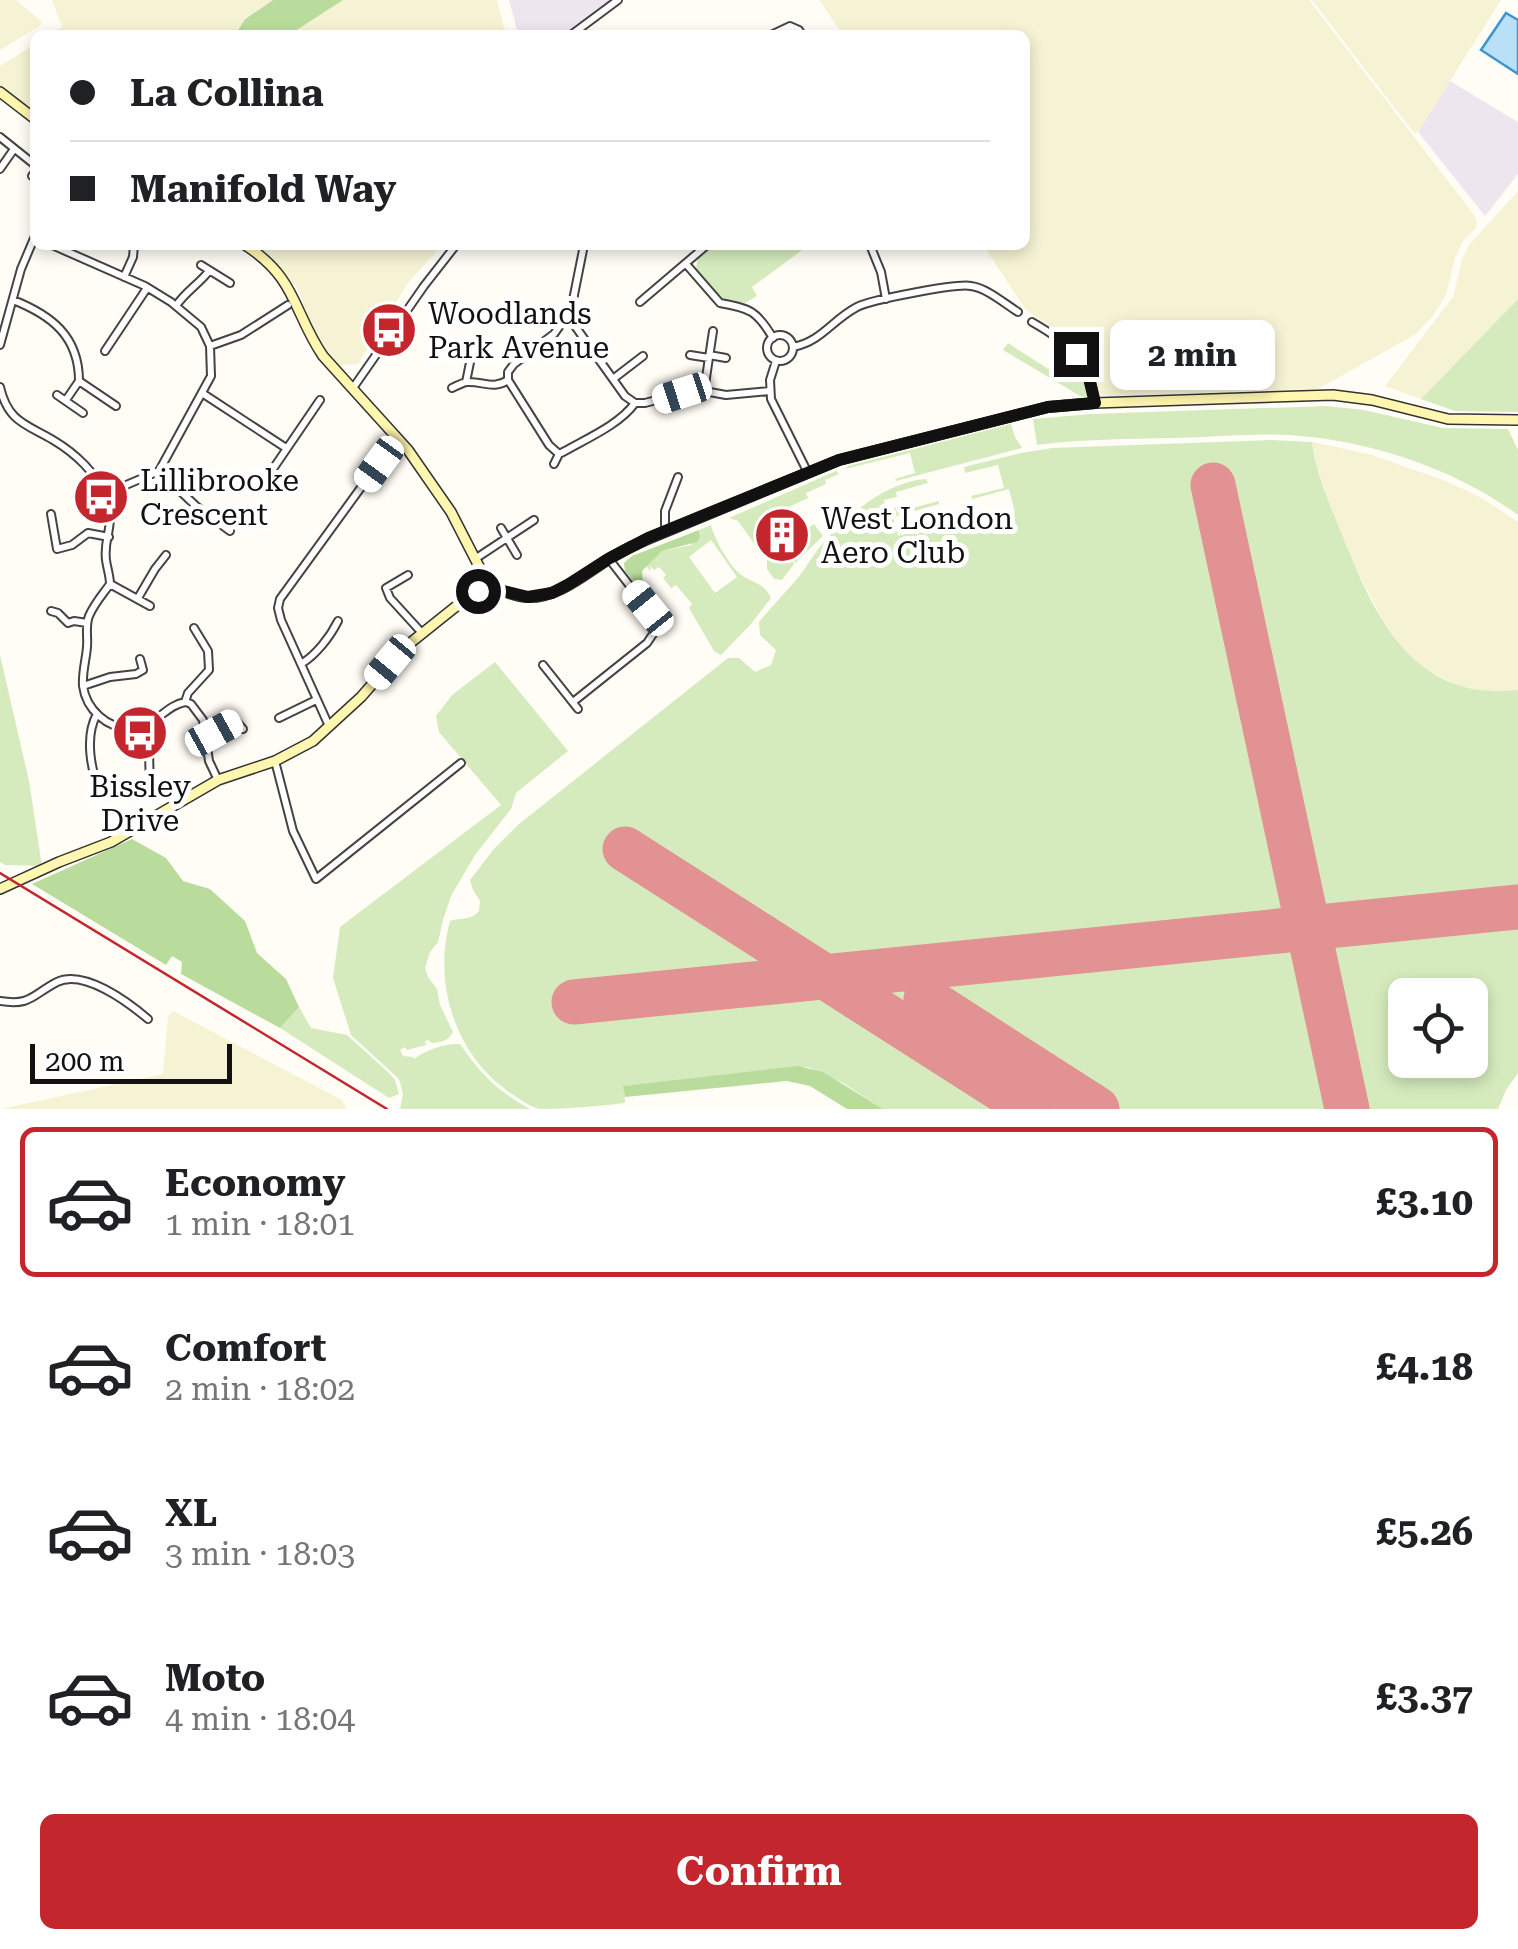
<!DOCTYPE html>
<meta charset="utf-8">
<style>
body{margin:0;font-family:"Roboto Serif",serif;background:#f6f6f6;color:#202124;height:100vh;display:flex;flex-direction:column;font-size:38px;white-space:nowrap}
*{box-sizing:border-box;margin:0}
p{font-size:32px;color:#757577}
.icon{flex:none;width:55px;height:55px;fill:none;stroke:currentColor;stroke-width:2;stroke-linecap:round;stroke-linejoin:round}
.map{position:relative;height:1109px;overflow:hidden}
.side{display:flex;flex-direction:column;background:#fff;flex:1}
.side>*{flex:none}
.hud{position:absolute;left:30px;top:30px;width:1000px;height:220px;border-radius:15px;box-shadow:0 5px 15px #0003;display:grid;align-content:center;height:220px;padding:0 40px;background:#fff}
.fabs{position:absolute;left:1388px;top:978px;display:grid;gap:20px}
.fabs a{display:grid;place-items:center;width:100px;height:100px;border-radius:15px;background:#fff;box-shadow:0 5px 15px #0003;font-size:50px}
.scale{position:absolute;left:30px;bottom:25px;width:202px;box-sizing:border-box;padding-left:10px;border:5px solid #111;border-top:0;font-size:28px;line-height:35px;white-space:nowrap;color:#111;-webkit-text-stroke:8px #fff;paint-order:stroke}
.end{position:absolute;width:45px;height:45px;margin:-22px;border:12px solid #111;background:#fff;box-shadow:0 0 0 5px #fff}
.from{border-radius:50%}
.bubble{position:absolute;height:70px;border-radius:15px;background:#fff;box-shadow:0 5px 15px #0003;font-size:32px;font-weight:700;line-height:70px;text-align:center}
.car{position:absolute;width:30px;height:60px;margin:-30px -15px;border-radius:12px;box-shadow:0 0 8px 2px #0007;background:linear-gradient(#fff 24%,#345 0 40%,#fff 0 76%,#345 0 86%,#fff 0)}
.hud b{display:flex;align-items:center;gap:35px;height:95px;font-size:38px}
.hud b+b{border-top:2px solid #e0e0e0}
.hud i{width:25px;height:25px;background:#202124}
ul{padding:18px 0 0;list-style:none}
li{display:flex;align-items:center;gap:30px;height:150px;margin:0 20px 15px;padding:0 20px;border:5px solid transparent;border-radius:15px}
li div{flex:1}
li b{display:block;font-size:38px}
li em{font-style:normal;font-weight:700}
li.on{border-color:#c4262e}
li>.icon{width:90px;height:90px;stroke-width:1.5}
.button{display:flex;gap:20px;margin-top:auto;padding:20px 40px}
.button a{flex:1;height:115px;border-radius:15px;background:#c4262e;color:#fff;font-size:40px;font-weight:700;line-height:115px;text-align:center}
.map>svg:first-child{display:block}
.industrial{fill:#eee6ef}
.farmland{fill:#f6f3d4}
.green{fill:#d5ebbd;fill-rule:evenodd}
.forest{fill:#b9dc9c}
.water{fill:#b9e0f7;stroke:#3f96cf;stroke-width:2.5}
.lines{fill:none;stroke-linecap:round;stroke-linejoin:round}
.runway{stroke:#e29292;stroke-width:45}
.street-casing{stroke:#444;stroke-width:10}
.secondary-casing{stroke:#333;stroke-width:12}
.street{stroke:#fff;stroke-width:6}
.secondary{stroke:#fff6b0;stroke-width:9}
.rail{stroke:#c4262e;stroke-width:2.5}
.route{stroke:#111;stroke-width:12}
.labels{text-anchor:middle;dominant-baseline:central;stroke-width:10;stroke-linejoin:round;paint-order:stroke}
.poi-label{font-size:30px;fill:#111;stroke:#fff;text-anchor:start}
</style>
<div class="map">
<svg width="1518" height="1109" viewBox="0 0 1518 1109">
<rect width="100%" height="100%" fill="#fffdf5"/>
<path class="industrial" d="M509 0H612L566 35H520L517 30Z
M1450 81 1518 122V174L1485 216 1418 132Z"/>
<path class="farmland" d="M0 0H16L41 21V25L0 50Z
M52 0H273L245 18 235 35H50L62 27Z
M343 0H497L506 35H289Z
M819 0H1309L1474 215 1477 222 1476 228 1463 241 1455 258 1446 295 1432 317 1416 334 1318 389 1098 396 1091 373 1078 352 1063 335 1026 310 983 245H1025V35H843Z
M1312 0H1501L1418 132 1414 133Z
M35 44V112L0 85V66Z
M1518 191V299L1421 399 1385 386 1453 297 1462 260 1469 245Z
M252 245H442L408 283 358 364 337 365 314 332 299 291 271 257Z
M1312 442 1369 454 1446 481 1482 498 1518 522V690L1489 692 1459 686 1423 668 1403 649 1382 619 1355 566 1326 495 1316 463Z
M173 1011 342 1100 347 1109H1L163 1074 168 1016Z"/>
<path class="green" d="M713 245H809L752 287 757 296 745 303 723 300 696 269 698 258Z
M1518 299V412L1455 411 1421 399Z
M1008 343 1070 383 1079 366 1085 375 1090 396 1082 397 1003 350Z
M1326 406 1364 410 1443 428 1508 429 1518 450V515C1454 468 1368 440 1289 435 1251 433 1212 437 1174 438 1128 439 1083 439 1037 445L1033 419 1091 414Z
M1011 424 1015 437 1022 448 896 481 895 479 915 473 910 453 845 469 848 466Z
M1272 440 1312 442C1316 475 1331 507 1343 537 1376 619 1414 702 1518 690V1073L1506 1090 1498 1109H883L843 1083 808 1067 624 1086 625 1103C602 1106 562 1109 540 1109 530 1107 520 1099 512 1094 457 1058 432 985 450 921 461 917 471 921 479 911L480 901 473 890 470 880 493 850 519 824 728 658H739L755 672 771 665 776 650 760 635 759 622C772 606 787 591 800 575 805 569 809 562 813 556 839 521 883 482 926 479L928 483 896 492 897 497 884 500 887 510 900 507 901 511 939 501V504L893 517 898 536 972 517 974 524 1015 513 1009 489 972 499 971 496 1004 488 998 465 965 473 964 467 1021 453 1052 448ZM1405 995H1470V1060H1405Z
M836 471 839 474 825 480 826 484 806 493 808 498 778 512 761 525 772 540 759 550 738 521 729 518Z
M814 524 823 536 795 563 788 554 794 564 782 580 774 579 767 569V559Z
M711 525C714 538 729 565 740 574 752 583 765 583 771 598L751 624 721 655 714 651 689 608 692 604 676 585 671 588 663 578 666 575 659 567 654 570 650 566 651 572 646 566 662 551 691 545 700 533 699 530ZM711 540 737 577 715 593 689 557Z
M0 655 29 781 42 866 5 865 0 862Z
M495 662 568 751 516 793 511 809 475 855 451 896 443 920 438 942 430 952 425 968 428 977 437 989 440 1005 453 1032C448 1041 442 1042 432 1043L428 1040 425 1041 426 1045 407 1050 405 1047 400 1050 403 1056 413 1057 414 1059C426 1050 445 1043 460 1044 481 1075 498 1091 530 1109H400L403 1094 399 1079 351 1035 333 978 340 927 501 805 439 732 436 716 452 695Z
M299 1007 311 1028 347 1035 389 1073 395 1080 399 1094 389 1098 280 1028Z"/>
<path class="forest" d="M273 0H343L289 35H235L245 19Z
M699 530 700 537 697 542 662 551 642 571 643 586 665 620 625 571 624 563 632 556Z
M132 839 166 858 183 881 210 889 245 921 257 953 286 979 299 1007 280 1028 181 974 182 962 172 956 166 965 32 884Z
M798 1066 823 1072 883 1109H847L810 1086 787 1081 625 1097 623 1086Z"/>
<path class="water" d="M1506 13 1518 20V74L1481 50Z"/>
<g class="lines">
<path class="runway" d="M1213 485 1347 1109
M625 849 1032 1109
M926 999 1097 1109
M574 1002 1518 907"/>
<g class="street-casing">
<path id="street" d="M571 35 618 0
M771 35 790 26 799 30 802 35
M0 137 35 165
M0 169 14 149
M32 176 35 172
M52 245 145 286 171 302 201 327 210 346 211 376 159 471 105 494
M584 245 571 310 575 326 625 396 635 403H645L682 393 704 391 726 395 770 391
M870 245 881 272 886 299
M686 264 720 303C750 308 757 311 773 338
M201 265 230 283
M124 277 133 257 134 245
M13 300C51 315 79 336 79 381L116 406
M640 302 707 245
M176 306C185 292 199 284 209 271
M571 310 554 334 514 364 508 372V380L549 445 559 454 565 451C588 438 620 424 635 403
M1032 322C1067 342 1091 360 1095 403
M767 348a13 13 0 1 1 26 0a13 13 0 1 1-26 0Z
M0 345 21 269 35 236
M210 346 241 335 288 305
M793 347C822 341 832 320 857 307 870 300 957 283 971 286 987 288 1005 304 1018 312
M105 351 147 288
M690 355 709 358
M709 355 726 358
M776 361 770 380 771 399 808 473
M613 379 643 356
M466 382 474 343
M0 387C8 422 26 424 53 440 75 453 98 474 106 498 116 527 103 536 106 560 107 568 110 576 110 584L150 606
M353 388 424 286 456 245
M452 388C454 387 465 382 467 382 483 381 493 390 508 380
M704 391 713 331
M202 393 286 448
M57 395 83 413
M66 400 79 381
M554 464 559 454
M159 471 196 506 230 531
M262 485 320 400
M51 514 57 549 72 545 88 533 109 537
M501 528 517 555
M665 532V511L678 477
M475 559 534 520
M408 575 386 588 390 598 422 633
M110 584C103 594 94 604 89 616 85 626 88 636 87 647 86 660 82 672 83 686 86 709 107 729 131 728 158 726 164 706 185 702L188 693 209 670 208 651 194 628
M138 598 155 569 166 555
M51 611 58 613 68 623 74 621 87 623
M301 664C316 655 330 637 338 621
M543 665 578 709
M83 686 110 677 136 674 143 670 140 659
M186 702 191 704 203 720 209 761 218 780
M573 702 647 643 653 634 654 617 609 559
M97 714C84 737 91 773 102 796
M279 718 316 700
M147 725C151 739 148 759 150 776
M329 726 281 620 278 608 280 599 397 438
M204 735 213 733 236 721 243 729
M275 761 293 831 316 879 461 763
M0 1001C31 1006 32 995 57 982 84 969 128 1002 148 1019"/>
</g>
<g class="secondary-casing">
<path id="secondary" d="M0 92 35 119
M245 245C297 278 293 312 323 356L408 450 451 512 488 584
M488 584C500 590 513 596 526 597 558 599 587 572 612 557 624 550 636 544 648 539L839 460 1048 407 1095 403 1333 395 1372 400 1448 419 1518 420
M0 889 59 862 111 842 218 780 275 761 313 741 361 697 404 648 454 608 488 584"/>
</g>
<use href="#street" class="street"/>
<use href="#secondary" class="secondary"/>
<path class="rail" d="M0 873 387 1109"/>
</g>
<g class="lines">
<path class="route" d="M478 591 488 584 503 591 528 597 552 593 569 584 608 559 648 538 839 460 1048 407 1095 403 1088 374 1076 354"/>
</g>
<defs>
<g id="bus-disc" transform="scale(2.875)"><circle r="9.5" fill="#c4262e" stroke="#fff"/><path d="M-5-6H5V4H4V6H2V4H-2V6H-4V4H-5ZM-3.5-4V0h7V-4ZM-3.5 1.2v1.5H-2V1.2ZM2 1.2v1.5H3.5V1.2Z" fill="#fff"/></g>
<g id="building-disc" transform="scale(2.875)"><circle r="9.5" fill="#c4262e" stroke="#fff"/><path d="M-4-6H4V6H1V3H-1V6H-4ZM-2.5-4.3h1.7v1.8h-1.7ZM.8-4.3h1.7v1.8H.8ZM-2.5-1h1.7V.8h-1.7ZM.8-1h1.7V.8H.8Z" fill="#fff"/></g>
</defs>
<g fill-rule="evenodd">
<use href="#bus-disc" x="389" y="330"/>
<use href="#bus-disc" x="101" y="497"/>
<use href="#building-disc" x="782" y="535"/>
<use href="#bus-disc" x="140" y="733"/>
</g>
<g class="labels">
<g class="poi-label">
<text x="428" y="313">Woodlands<tspan x="428" dy="34">Park Avenue</tspan></text>
<text x="140" y="480">Lillibrooke<tspan x="140" dy="34">Crescent</tspan></text>
<text x="821" y="518">West London<tspan x="821" dy="34">Aero Club</tspan></text>
<text x="140" y="786" text-anchor="middle">Bissley<tspan x="140" dy="34">Drive</tspan></text>
</g>
</g>
</svg>
<div class="fabs">
<a><svg class="icon" aria-label="locate" viewBox="0 0 24 24"><circle cx="12" cy="12" r="6"/><path d="M12 2v4M12 18v4M2 12h4M18 12h4"/></svg></a>
</div>
<div class="scale">200 m</div>
<i class="end from" style="left:478px;top:591px"></i>
<i class="end" style="left:1076px;top:354px"></i>
<div class="bubble" style="left:1110px;top:320px;width:165px">2 min</div>
<i class="car" style="left:682px;top:393px;rotate:252deg"></i>
<i class="car" style="left:379px;top:464px;rotate:216deg"></i>
<i class="car" style="left:648px;top:608px;rotate:321deg"></i>
<i class="car" style="left:390px;top:662px;rotate:220deg"></i>
<i class="car" style="left:214px;top:733px;rotate:61deg"></i>
<div class="hud">
<b><i class="from"></i>La Collina</b>
<b><i></i>Manifold Way</b>
</div>
</div>
<section class="side">
<ul>
<li class="on"><svg class="icon" aria-label="car" viewBox="0 0 24 24"><path d="M5 17H2v-5l4-1 3-4h7l3 4 3 1v5h-3M9 17h6M6 11h13"/><circle cx="7" cy="17" r="2"/><circle cx="17" cy="17" r="2"/></svg><div><b>Economy</b><p>1 min · 18:01</p></div><em>£3.10</em></li>
<li><svg class="icon" aria-label="car" viewBox="0 0 24 24"><path d="M5 17H2v-5l4-1 3-4h7l3 4 3 1v5h-3M9 17h6M6 11h13"/><circle cx="7" cy="17" r="2"/><circle cx="17" cy="17" r="2"/></svg><div><b>Comfort</b><p>2 min · 18:02</p></div><em>£4.18</em></li>
<li><svg class="icon" aria-label="car" viewBox="0 0 24 24"><path d="M5 17H2v-5l4-1 3-4h7l3 4 3 1v5h-3M9 17h6M6 11h13"/><circle cx="7" cy="17" r="2"/><circle cx="17" cy="17" r="2"/></svg><div><b>XL</b><p>3 min · 18:03</p></div><em>£5.26</em></li>
<li><svg class="icon" aria-label="car" viewBox="0 0 24 24"><path d="M5 17H2v-5l4-1 3-4h7l3 4 3 1v5h-3M9 17h6M6 11h13"/><circle cx="7" cy="17" r="2"/><circle cx="17" cy="17" r="2"/></svg><div><b>Moto</b><p>4 min · 18:04</p></div><em>£3.37</em></li>
</ul>
<div class="button"><a>Confirm</a></div>
</section>
